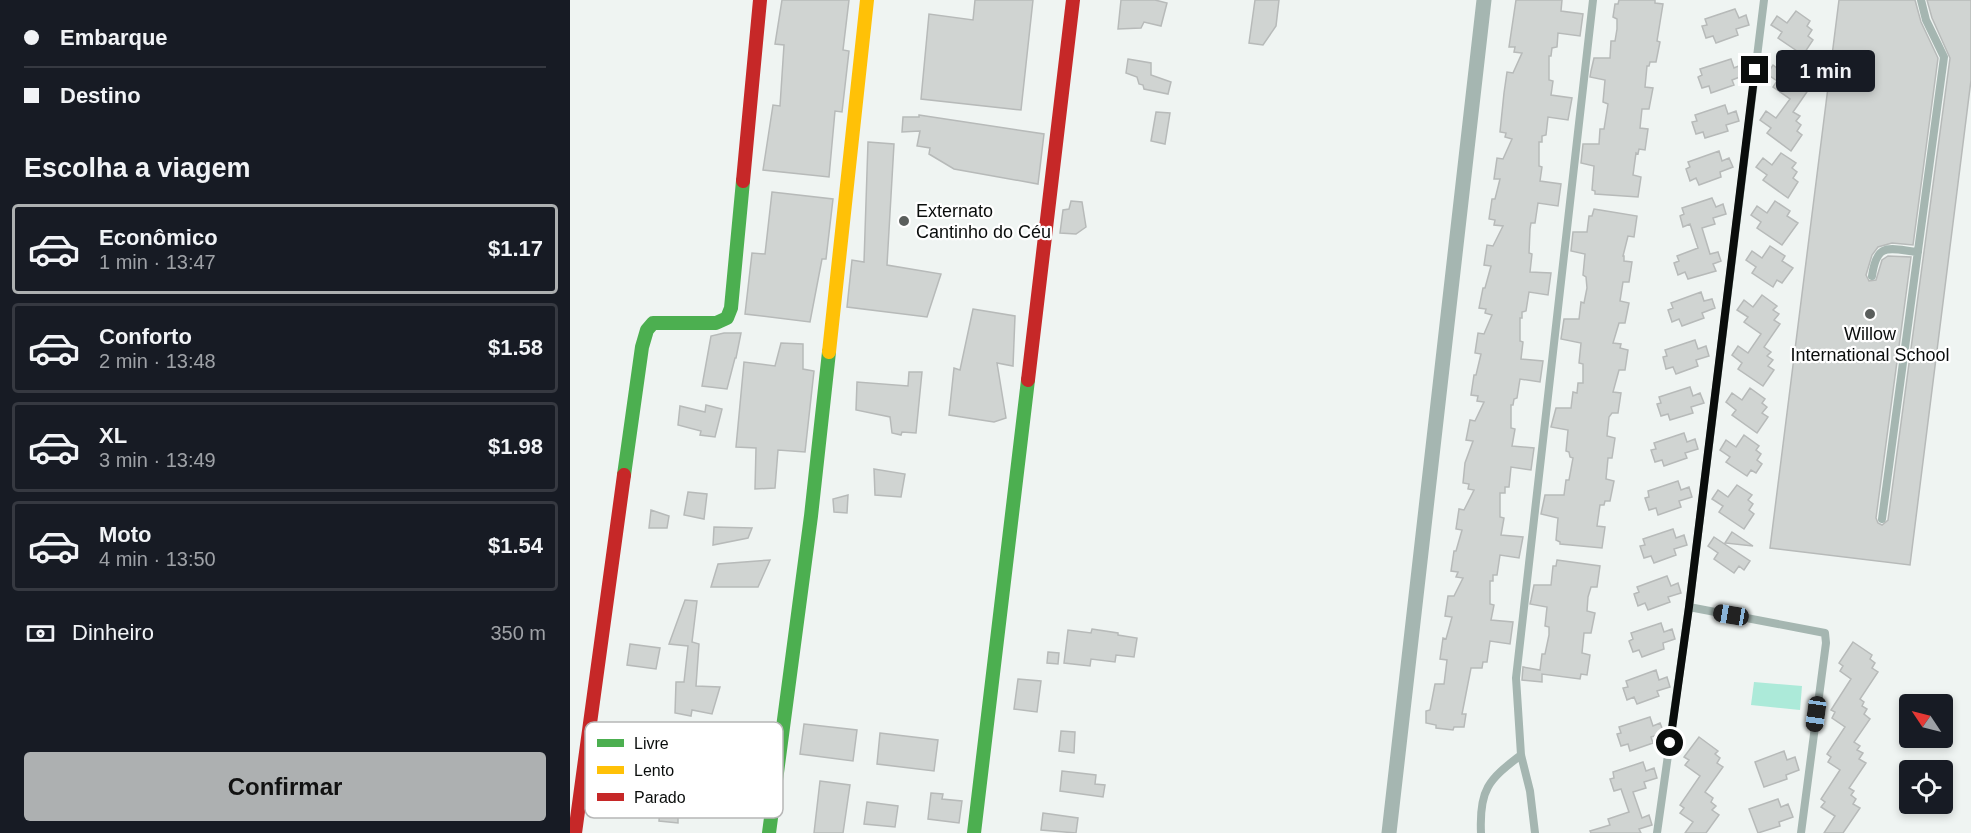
<!DOCTYPE html>
<html lang="pt">
<meta charset="utf-8">
<style>
body{margin:0;font-family:Arial,sans-serif;background:#242831;color:#f1f3f6;height:100vh;display:flex;flex-direction:column;font-size:22px;white-space:nowrap}
*{box-sizing:border-box;margin:0}
p{font-size:20px;color:#9ea1a6}
.icon{flex:none;width:33px;height:33px;fill:none;stroke:currentColor;stroke-width:2;stroke-linecap:round;stroke-linejoin:round}
.map{position:relative;flex:1;overflow:hidden}
.details{display:flex;flex-direction:column;background:#171b24;width:570px}
.details>*{flex:none}
.hud{display:grid;align-content:center;height:132px;padding:0 24px;background:#171b24}
.needle{width:39px;rotate:305deg}
.tools{position:absolute;left:1329px;top:694px;display:grid;gap:12px}
.tools a{display:grid;place-items:center;width:54px;height:54px;border-radius:6px;background:#171b24;box-shadow:0 3px 9px #0003;font-size:30px}
.end{position:absolute;width:27px;height:27px;margin:-14px;border:8px solid #0a0d0c;background:#fff;box-shadow:0 0 0 3px #fff}
.from{border-radius:50%}
.bubble{position:absolute;height:42px;border-radius:6px;background:#171b24;box-shadow:0 3px 9px #0003;font-size:20px;font-weight:600;line-height:42px;text-align:center}
.car{position:absolute;width:18px;height:36px;margin:-18px -9px;border-radius:8px;box-shadow:0 0 4px 2px #0007;background:linear-gradient(#222 24%,#8ab4d8 0 40%,#222 0 76%,#8ab4d8 0 86%,#222 0)}
.hud b{display:flex;align-items:center;gap:21px;height:57px;font-size:22px}
.hud b+b{border-top:2px solid #363941}
.hud i{width:15px;height:15px;background:#f1f3f6}
ul{padding:0;list-style:none}
li{display:flex;align-items:center;gap:18px;height:90px;margin:0 12px 9px;padding:0 12px;border:3px solid #363941;border-radius:6px}
li div{flex:1}
li b{display:block;font-size:22px}
li em{font-style:normal;font-weight:600}
li.on{border-color:#adb0b1}
li>.icon{width:54px;height:54px;stroke-width:1.5}
h2{padding:0 24px;font-size:27px;line-height:72px}
.pay{display:flex;align-items:center;gap:15px;height:66px;padding:0 24px;font-size:22px}
.pay p{margin-inline-start:auto}
.primary-button{display:flex;gap:12px;margin-top:auto;padding:12px 24px}
.primary-button a{flex:1;height:69px;border-radius:6px;background:#adb0b1;color:#111;font-size:24px;font-weight:600;line-height:69px;text-align:center}
main{display:flex;flex:1;min-height:0}
.map>svg:first-child{display:block}
.water{fill:#acead9}
.building{fill:#d0d4d2;stroke:#b7bab9;stroke-width:1.5}
.lines{fill:none;stroke-linecap:round;stroke-linejoin:round}
.lane{stroke:#a5b6b1;stroke-width:8}
.street{stroke:#a5b6b1;stroke-width:15}
.fast{stroke:#4caf50;stroke-width:14}
.slow{stroke:#ffc107;stroke-width:14}
.jam{stroke:#c62828;stroke-width:14}
.route{stroke:#0a0d0c;stroke-width:8}
.poi-dot{fill:#5a5e5c;stroke:#fff;stroke-width:2}
.labels{text-anchor:middle;dominant-baseline:central;stroke-width:4.5;stroke-linejoin:round;paint-order:stroke}
.poi-label{font-size:18px;fill:#0a0d0c;stroke:#fff;text-anchor:start}
.key{fill:#fff;stroke:#b6b6b6;stroke-width:1.5}
.key-label{font-size:16px;fill:#0a0d0c}
</style>
<main>
<section class="details">
<div class="hud">
<b><i class="from"></i>Embarque</b>
<b><i></i>Destino</b>
</div>
<h2>Escolha a viagem</h2>
<ul>
<li class="on"><svg class="icon" aria-label="car" viewBox="0 0 24 24"><path d="M5 17H2v-5l4-1 3-4h7l3 4 3 1v5h-3M9 17h6M6 11h13"/><circle cx="7" cy="17" r="2"/><circle cx="17" cy="17" r="2"/></svg><div><b>Econômico</b><p>1 min · 13:47</p></div><em>$1.17</em></li>
<li><svg class="icon" aria-label="car" viewBox="0 0 24 24"><path d="M5 17H2v-5l4-1 3-4h7l3 4 3 1v5h-3M9 17h6M6 11h13"/><circle cx="7" cy="17" r="2"/><circle cx="17" cy="17" r="2"/></svg><div><b>Conforto</b><p>2 min · 13:48</p></div><em>$1.58</em></li>
<li><svg class="icon" aria-label="car" viewBox="0 0 24 24"><path d="M5 17H2v-5l4-1 3-4h7l3 4 3 1v5h-3M9 17h6M6 11h13"/><circle cx="7" cy="17" r="2"/><circle cx="17" cy="17" r="2"/></svg><div><b>XL</b><p>3 min · 13:49</p></div><em>$1.98</em></li>
<li><svg class="icon" aria-label="car" viewBox="0 0 24 24"><path d="M5 17H2v-5l4-1 3-4h7l3 4 3 1v5h-3M9 17h6M6 11h13"/><circle cx="7" cy="17" r="2"/><circle cx="17" cy="17" r="2"/></svg><div><b>Moto</b><p>4 min · 13:50</p></div><em>$1.54</em></li>
</ul>
<div class="pay"><svg class="icon" aria-label="cash" viewBox="0 0 24 24"><path d="M3 7h18v10H3z"/><circle cx="12" cy="12" r="2"/></svg>Dinheiro<p>350 m</p></div>
<div class="primary-button"><a>Confirmar</a></div>
</section>
<div class="map">
<svg width="1401" height="833" viewBox="0 0 1401 833">
<rect width="100%" height="100%" fill="#eff4f2"/>
<path class="water" d="M1184 682 1232 686 1230 710 1181 705Z"/>
<path class="building" d="M212 0H279L273 50 279 51 272 112 265 111 259 177 193 170 203 105 210 106 214 45 205 44Z
M405 0H463L451 110 351 99 359 14 403 20Z
M551 0H585L597 3 591 26 574 22 571 28 548 29Z
M685 0H709L706 26 693 45 679 43Z
M946 0H992L991 11 1013 14 1010 36 988 33 987 47 982 48 981 56H979V80L983 81 981 95 1002 98 998 120 978 117 976 135 972 136V142H969V166L972 167 970 181 991 184 988 206 968 203 965 223H961L960 229 959 253 962 254 960 272 981 273 978 295 959 292 956 311 952 312V318H950V341L953 342 951 359 973 361 970 382 950 379 947 398 944 399 943 405H941V428L945 429 942 446 964 448 961 470 941 467 939 487H935V493H930V517L934 518 931 535 953 537 949 558 930 555 927 575H923V581H920V604L924 605 921 620 943 622 940 644 920 641 917 662H913L912 668H901L892 714H896L894 727H884L883 730 866 728V725L856 723V711L860 710 865 684H874L877 660 870 659 873 638 876 639 882 617 875 616 878 596H884L893 578 886 577 888 572 881 571 884 551H886L892 530 886 529 889 509 894 510 904 490 898 489 899 484 893 483 895 463 903 441 896 440 900 420 905 421 914 402 907 401 908 396 901 395 904 375H906L911 354 905 353 908 333 914 334 922 315 915 313 916 309 909 308 913 288H915L921 266 914 265 917 245 923 246 933 226 924 225 925 220 919 219 922 199H925L930 179H924L927 158 933 159 942 139 935 137 936 133 930 132 934 93 937 72 943 73 952 53 944 52 945 47H939Z
M1049 0H1085V3L1093 4 1087 41 1090 42 1086 62H1080L1079 66H1077L1075 87 1083 88 1079 109H1072L1070 128 1078 129 1075 150 1069 149 1068 154 1066 153 1063 175 1071 177 1068 197 1025 194V191L1022 190 1024 166 1011 163 1013 144H1029L1030 129H1034L1038 104 1033 102 1035 80 1020 77 1021 71 1024 58H1040L1041 41H1045L1047 29V19L1043 17 1045 4H1048Z
M1269 0H1345L1351 22 1368 58 1343 245 1322 243 1308 247 1302 255 1296 275 1299 281 1306 280 1312 260 1318 256 1341 257 1306 518 1308 523 1312 525 1318 520 1380 58 1362 18 1357 0H1401V80L1340 565 1200 548Z
M1165 9 1169 18 1176 15 1179 25 1166 29 1168 35 1146 43 1143 36 1136 38 1132 26 1137 25 1135 19Z
M1226 11 1240 21 1237 26 1242 30 1238 36 1243 40 1233 55 1208 38 1212 32 1201 25 1207 16 1217 23Z
M558 59 581 63V75L601 82 598 94 574 89 573 85 569 84 567 77 556 73Z
M1161 59 1164 68 1171 65 1175 75 1162 80 1164 85 1141 93 1139 86 1132 88 1128 77 1132 75 1130 69Z
M1221 60 1236 70 1232 75 1238 79 1233 85 1239 89 1223 112 1230 116 1226 121 1231 125 1227 131 1232 135 1221 151 1197 133 1201 128 1190 120 1196 111 1206 118 1220 99 1203 87 1207 81 1197 74 1203 65 1212 72Z
M1155 105 1158 114 1166 111 1169 121 1156 125 1158 131 1135 138 1133 132 1126 134 1122 122 1127 121 1125 115Z
M586 112 600 113 595 144 581 141Z
M349 115 474 134 468 184 384 169 359 154 360 148 347 146 350 131 332 132 333 117H349Z
M298 142 324 144 317 265 371 274 357 317 277 307 282 260 294 262Z
M1149 151 1152 161 1159 158 1163 167 1150 172 1151 177 1129 185 1126 178 1120 181 1116 169 1120 167 1118 162Z
M1211 153 1226 163 1222 168 1227 172 1223 178 1228 182 1218 198 1193 180 1197 175 1186 167 1193 158 1202 165Z
M202 192 263 199 256 259H252L240 322 175 314 182 253 195 254Z
M1142 198 1146 207 1153 204 1156 214 1143 218 1145 224 1132 228 1140 254 1148 252 1151 261 1143 264 1146 271 1118 279 1115 272 1108 275 1104 263 1109 261 1107 256 1128 248 1120 224 1113 227 1110 216 1114 214 1112 208Z
M501 201 512 202 516 227 506 234 490 233 493 210 499 209Z
M1205 201 1220 211 1217 216 1228 223 1212 245 1187 228 1191 222 1181 215 1187 206 1197 213Z
M1024 209 1067 216 1064 237 1058 236 1053 256H1054V261L1062 262 1059 282H1053L1050 301 1059 303 1055 323H1049L1043 343 1051 344 1050 348 1058 350 1055 370H1049L1043 392 1051 393 1048 413H1042L1039 417 1037 436 1045 438 1042 458H1038L1036 479 1044 481 1040 501H1035L1034 505H1030L1027 526 1035 527 1032 548 990 544V542L986 540 988 518 971 514 975 495H994L996 480H999L1003 458 1000 457 999 452 996 451 998 430 981 427 986 408H1001L1003 392 1007 393 1008 383H1013V364L1009 363 1011 343 991 339 994 319H1009L1011 302 1014 303 1017 288 1016 277 1013 275 1015 254 1001 251 1003 232H1017L1019 216H1022Z
M1200 246 1215 256 1212 261 1223 268 1212 283 1207 280 1203 287 1182 273 1186 267 1176 260 1182 251 1192 258Z
M1131 292 1134 301 1142 299 1145 308 1132 313 1134 318 1112 326 1109 319 1102 322 1098 310 1103 308 1101 303Z
M1192 295 1207 306 1203 310 1209 314 1204 320 1210 324 1194 347 1201 352 1197 356 1203 360 1198 366 1204 370 1193 386 1168 369 1172 363 1162 355 1168 346 1178 353 1191 334 1174 322 1178 317 1167 310 1174 300 1183 307Z
M403 309 445 316 443 366 427 363 436 418 424 422 379 415 384 368 390 370Z
M154 333H171L166 358H165L157 389 132 386 141 336Z
M1125 340 1128 349 1136 346 1139 356 1126 360 1128 366 1106 374 1103 367 1096 369 1093 357 1097 356 1095 350Z
M211 343 233 344V369L244 371 235 452 208 450 205 488 185 489 186 448 166 447 174 362 205 366Z
M339 372H352L346 433 332 432 331 435 322 433 320 417 286 410 287 382 338 386Z
M1120 387 1123 396 1130 393 1134 403 1121 407 1123 413 1100 420 1098 414 1091 416 1087 404 1091 403 1089 397Z
M1180 388 1195 399 1192 403 1197 407 1192 413 1198 417 1187 433 1162 415 1166 410 1156 402 1162 393 1172 400Z
M136 405 152 409 145 437 130 435 131 431 108 425 110 406 135 412Z
M1114 433 1117 442 1125 439 1128 449 1115 453 1117 458 1094 466 1092 460 1085 462 1081 450 1086 449 1084 443Z
M1174 435 1189 446 1186 450 1191 454 1187 460 1192 464 1186 473 1181 470 1177 476 1156 462 1160 457 1150 450 1156 440 1166 447Z
M304 469 335 474 331 497 305 495Z
M1108 481 1111 490 1119 487 1122 497 1109 501 1111 507 1088 515 1086 508 1079 510 1075 498 1079 497 1078 491Z
M1167 485 1182 495 1178 500 1183 504 1179 510 1184 514 1174 529 1149 512 1153 506 1142 499 1148 490 1158 497Z
M118 492 137 494 134 519 114 515Z
M278 495 277 513 264 512 263 499Z
M81 510 99 516 97 528H79Z
M144 527 182 528 178 538 143 545Z
M1103 529 1106 538 1114 535 1117 545 1104 549 1106 555 1084 563 1081 556 1074 558 1070 546 1075 545 1073 539Z
M1162 532 1183 546 1155 543Z
M1144 537 1180 561 1174 570 1169 566 1164 573 1144 559 1148 553 1138 546Z
M200 560 188 587H141L148 564Z
M987 560 1030 566 1027 587H1021L1018 597 1017 611 1025 613 1021 633H1014L1012 653 1020 655 1017 675 1011 674 1010 679 972 674V682L952 680 953 667 970 670 972 654H975L979 635V627L975 626 977 607 960 604 961 600 964 585H981L983 566H986Z
M1097 576 1101 586 1108 583 1111 593 1098 597 1100 602 1078 610 1075 603 1068 606 1064 594 1069 592 1067 587Z
M115 600 127 601 122 642 129 644 126 686 150 687 142 714 122 710 121 716 105 713 106 682H114L118 646 99 644Z
M1091 623 1094 632 1102 629 1105 639 1093 643 1094 649 1072 657 1069 650 1063 652 1059 641 1063 639 1061 633Z
M522 629 548 633V635L567 638 564 657 546 655 545 662 521 659 520 666 494 663 498 630 521 633Z
M1283 642 1302 655 1300 659 1305 663 1302 668 1308 672 1290 699 1294 702 1292 706 1297 709 1294 714 1300 719 1284 742 1290 746 1287 750 1293 753 1289 759 1296 763 1279 788 1284 791 1281 795 1286 799 1283 804 1290 808 1273 833H1254L1265 816 1251 807 1255 802 1251 799 1270 770 1258 762 1261 757 1257 754 1275 727 1262 718 1265 712 1261 710 1281 679 1270 671 1273 666 1269 663Z
M60 644 90 648 86 669 57 665Z
M478 652 489 653 488 664 477 663Z
M1086 670 1089 680 1097 677 1100 687 1087 691 1089 696 1067 704 1064 697 1057 700 1053 688 1058 687 1056 681Z
M448 679 471 681 467 712 444 709Z
M1080 717 1083 726 1090 723 1094 733 1081 737 1083 743 1060 751 1058 744 1051 746 1047 734 1051 733 1049 727Z
M234 724 287 730 283 761 230 754Z
M491 731 505 732 504 753 489 751Z
M310 733 368 740 364 771 307 764Z
M1129 737 1148 751 1145 754 1150 758 1147 763 1153 767 1135 792 1143 798 1141 802 1146 806 1142 810 1149 815 1136 833H1115L1123 822 1110 813 1114 808 1110 805 1130 776 1115 765 1119 760 1114 757Z
M1214 751 1217 760 1225 757 1229 770 1216 775 1217 779 1194 787 1185 762Z
M1073 762 1076 771 1084 768 1087 778 1074 782 1076 788 1063 792 1072 818 1079 815 1082 825 1069 829 1071 833H1021L1020 831 1040 825 1038 819 1059 812 1051 789 1044 791 1040 779 1044 778 1043 772Z
M492 771 526 775 525 784 535 785 533 797 490 791Z
M250 781 280 785 273 833H244Z
M361 793 373 794 372 799 392 801 389 823 358 819Z
M91 794 108 795V823L89 821Z
M1208 799 1211 807 1218 804 1223 817 1209 822 1210 826 1188 833 1179 809Z
M297 802 328 806 325 827 294 824Z
M473 813 508 818 506 833 471 830Z"/>
<g class="lines">
<path class="lane" d="M1302 276C1307 241 1319 249 1348 252
M1312 519 1374 57 1356 20 1351 0
M1119 607 1255 633 1256 643 1231 833
M911 833C909 790 918 780 951 755
M965 833 960 791 951 755 946 678 1023 0
M1087 833 1119 607 1194 0"/>
<path class="street" d="M819 833 914 0"/>
<path class="fast" d="M54 475 72 347 77 330 83 323H146L157 318 161 308 173 181
M199 833 241 516 259 352
M404 833 458 380"/>
<path class="slow" d="M259 352 297 0"/>
<path class="jam" d="M173 181 190 0
M458 380 503 0
M5 833 54 475"/>
</g>
<g class="lines">
<path class="route" d="M1100 743 1119 607 1185 70"/>
</g>
<g class="poi-dot">
<circle cx="334" cy="221" r="6"/>
<circle cx="1300" cy="314" r="6"/>
</g>
<g class="labels">
<g class="poi-label">
<text x="346" y="211">Externato<tspan x="346" dy="21">Cantinho do Céu</tspan></text>
<text x="1300" y="334" text-anchor="middle">Willow<tspan x="1300" dy="21">International School</tspan></text>
</g>
</g>
<rect x="15" y="722" width="198" height="96" rx="9" class="key"/>
<rect x="27" y="739" width="27" height="8" fill="#4caf50"/>
<rect x="27" y="766" width="27" height="8" fill="#ffc107"/>
<rect x="27" y="793" width="27" height="8" fill="#c62828"/>
<g class="key-label">
<text x="64" y="749">Livre</text>
<text x="64" y="776">Lento</text>
<text x="64" y="803">Parado</text>
</g>
</svg>
<div class="tools">
<a><svg class="needle" viewBox="-14 -14 28 28"><path d="M0-13l5 13h-10z" fill="#e53935"/><path d="M0 13l5-13h-10z" fill="#9ea1a6"/></svg></a>
<a><svg class="icon" aria-label="locate" viewBox="0 0 24 24"><circle cx="12" cy="12" r="6"/><path d="M12 2v4M12 18v4M2 12h4M18 12h4"/></svg></a>
</div>
<i class="end from" style="left:1100px;top:743px"></i>
<i class="end" style="left:1185px;top:70px"></i>
<div class="bubble" style="left:1206px;top:50px;width:99px">1 min</div>
<i class="car" style="left:1161px;top:615px;rotate:280deg"></i>
<i class="car" style="left:1246px;top:714px;rotate:188deg"></i>
</div>
</main>
